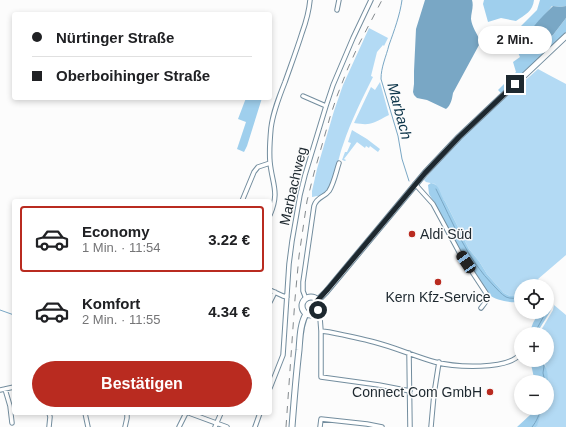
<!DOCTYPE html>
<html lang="de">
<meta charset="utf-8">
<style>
body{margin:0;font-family:Arial,sans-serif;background:#f6f6f6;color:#202124;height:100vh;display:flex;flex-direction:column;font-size:15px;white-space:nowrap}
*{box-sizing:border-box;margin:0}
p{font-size:13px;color:#757577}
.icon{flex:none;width:22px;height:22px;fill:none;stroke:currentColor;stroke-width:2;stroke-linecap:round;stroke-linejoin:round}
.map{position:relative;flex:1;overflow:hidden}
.side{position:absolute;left:12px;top:199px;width:260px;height:216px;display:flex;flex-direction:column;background:#fff;border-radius:4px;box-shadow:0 2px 6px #0003}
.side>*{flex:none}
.banner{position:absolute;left:12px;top:12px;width:260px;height:88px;border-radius:4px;box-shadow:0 2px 6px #0003;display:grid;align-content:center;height:88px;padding:0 20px;background:#fff}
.controls{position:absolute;left:514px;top:279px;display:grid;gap:8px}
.controls a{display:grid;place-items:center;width:40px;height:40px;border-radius:50%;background:#fff;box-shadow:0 2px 6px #0003;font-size:20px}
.end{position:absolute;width:18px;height:18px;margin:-9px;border:5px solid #1d282f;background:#fff;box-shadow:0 0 0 2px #fff}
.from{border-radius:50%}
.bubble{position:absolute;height:28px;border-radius:14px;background:#fff;box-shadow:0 2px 6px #0003;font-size:13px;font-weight:600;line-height:28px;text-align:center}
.car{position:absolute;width:12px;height:24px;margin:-12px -6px;border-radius:5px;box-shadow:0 0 3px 1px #0007;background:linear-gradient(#222 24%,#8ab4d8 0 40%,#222 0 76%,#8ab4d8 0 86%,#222 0)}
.banner b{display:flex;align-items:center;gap:14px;height:38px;font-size:15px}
.banner b+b{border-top:1px solid #e0e0e0}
.banner i{width:10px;height:10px;background:#202124}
ul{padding:7px 0 0;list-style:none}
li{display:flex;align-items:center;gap:12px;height:66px;margin:0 8px 6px;padding:0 12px;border:2px solid transparent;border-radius:4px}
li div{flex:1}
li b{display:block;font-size:15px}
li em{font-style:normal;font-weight:600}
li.selected{border-color:#b92b20}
li>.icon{width:36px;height:36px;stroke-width:1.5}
.primary-button{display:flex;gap:8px;margin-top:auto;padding:8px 20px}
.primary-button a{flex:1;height:46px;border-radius:24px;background:#b92b20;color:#fff;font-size:16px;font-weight:600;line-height:46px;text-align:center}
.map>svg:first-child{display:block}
.green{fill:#b3daf4}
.forest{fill:#9fcfed}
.water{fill:#79a7c5}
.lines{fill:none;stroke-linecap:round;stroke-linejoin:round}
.stream{stroke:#79a7c5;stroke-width:1}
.street-casing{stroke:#738d9e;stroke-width:5.5}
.secondary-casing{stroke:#738d9e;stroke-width:7}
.street{stroke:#fff;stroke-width:3.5}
.secondary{stroke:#fff;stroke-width:5}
.rail{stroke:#83898d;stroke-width:1;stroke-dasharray:7 7;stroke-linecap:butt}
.route{stroke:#1d282f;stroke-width:5}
.poi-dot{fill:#b92b20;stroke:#fcfcfc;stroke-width:1.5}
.labels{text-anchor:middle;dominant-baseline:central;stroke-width:3;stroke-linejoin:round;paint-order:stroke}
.street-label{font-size:14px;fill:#1d282f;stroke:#fcfcfc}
.poi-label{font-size:14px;fill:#1d282f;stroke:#fcfcfc;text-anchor:start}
.water-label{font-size:15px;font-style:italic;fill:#0d354a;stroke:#fcfcfc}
</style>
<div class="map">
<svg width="566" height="427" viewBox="0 0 566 427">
<rect width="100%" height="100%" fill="#fcfcfc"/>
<path class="green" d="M369 28 388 38 384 46 383 45 377 52 371 76 373 77C362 99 351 121 343 145 338 158 335 182 326 192 322 196 317 196 312 197V191L317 169 334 111 343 85Z
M538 69 549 75 566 84V255L538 279 544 286H521V296H510L504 293 487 274 479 261 469 249 445 201 441 197 435 184 426 182 424 180C457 138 499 104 538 69Z
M380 82 389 115C373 123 372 126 354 123L371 87 375 90Z
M352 130 367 139 380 149 378 152 370 146 369 148 366 146 365 148 357 142 344 159 346 160 345 161 342 160 345 152H347L351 143 348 142Z
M554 305 566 315V427H536L543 408H547L548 380 545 364 541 360H547V334H540V332L553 310Z"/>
<path class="forest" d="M484 0H534C533 11 525 15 516 21L501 18 488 22 483 4Z
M540 0H566V6L560 7 552 6 527 38 525 45 526 51 533 52 541 44 553 35 566 18V32L542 57 501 93 498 90 516 72 513 62 520 57 515 46 514 35 519 28 537 10Z
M246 98H262L247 146 244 152 237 149 246 122 238 119Z
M431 183C441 185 439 194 445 201L469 249 479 261 487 274 504 293 510 296H521V302C510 303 497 301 488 294L459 251 437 207 429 194 428 185Z
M547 295 551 298V309L550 312 538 331V334H529L533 323 539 312H547Z
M530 360H541C549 367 549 383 547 393V382H535Z
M532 408H543L537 426 536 427H517L530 415Z"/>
<path class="water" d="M425 0H472C474 7 471 13 471 19 472 27 477 34 480 40L479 45 453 93C452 99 451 105 446 109L427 100 417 98 414 95 413 92 414 84V71L416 29Z
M553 6 560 7 566 6V18L553 35 541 44 532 53H528C516 40 544 15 553 6Z"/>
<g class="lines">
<path class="stream" d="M402 0C400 15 394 31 389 45 386 57 381 67 381 79L398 136 402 159 409 181
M436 189C453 223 467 259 494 286 498 290 501 294 506 297 510 299 516 298 521 298
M547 299 549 301V306L547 310
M0 310 14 315
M534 334 546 312
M540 360 544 366 543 373 545 382
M532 427C537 421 539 415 541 408"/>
<g class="street-casing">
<path id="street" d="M337 10 339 0
M303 96 326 106
M415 184 433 204 459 252 486 293C489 299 485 303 481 308
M242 201 254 172 258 167 270 163
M270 215C280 192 272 184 270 162 269 151 270 139 271 128 273 112 279 97 285 82 291 65 297 49 302 33 306 22 309 11 310 0
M270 290 283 296 287 297
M306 299 303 291V282L314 206C317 196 324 198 329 191 334 183 336 172 339 163
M270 302 275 292
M316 313 320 318 321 331V377L379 385 410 391
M321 331 329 332C344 335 359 338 374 342 394 347 414 356 435 362 454 367 509 371 521 353
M409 353 410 427
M270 388 283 355 289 264 292 241 300 195 305 175 326 106 333 85 353 38 371 0
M5 389 10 406 12 423
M0 390 14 387
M49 413 50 417 49 427
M85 413 88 427
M189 413 227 427
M125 427 127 418V413
M179 427 186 413
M215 427 221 413
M255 427 260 413
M320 427 321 419 367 424 382 427
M431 427 434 394 439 362"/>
</g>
<g class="secondary-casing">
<path id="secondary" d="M302 306a9 9 0 1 1 18 0a9 9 0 1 1-18 0Z
M317 301 326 292 425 173 459 137 566 36
M292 427C294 401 296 376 299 350 300 338 300 324 306 314"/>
</g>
<use href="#street" class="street"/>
<use href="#secondary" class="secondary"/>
<path class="rail" d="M286 427 295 299 299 256 307 201 314 173 330 117 337 96 348 68 359 44 382 0"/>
</g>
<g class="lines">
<path class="route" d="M318 310 319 306 317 301 328 289 425 173 459 137 515 84"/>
</g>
<g class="poi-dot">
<circle cx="412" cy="234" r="4"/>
<circle cx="438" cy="282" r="4"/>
<circle cx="490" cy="392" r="4"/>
</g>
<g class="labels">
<g class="street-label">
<text transform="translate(293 186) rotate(-77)">Marbachweg</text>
</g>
<g class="poi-label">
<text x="420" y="234">Aldi Süd</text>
<text x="438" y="297" text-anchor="middle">Kern Kfz-Service</text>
<text x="482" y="392" text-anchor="end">Connect Com GmbH</text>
</g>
<g class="water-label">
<text transform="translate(400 111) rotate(75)">Marbach</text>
</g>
</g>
</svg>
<div class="controls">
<a><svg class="icon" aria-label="locate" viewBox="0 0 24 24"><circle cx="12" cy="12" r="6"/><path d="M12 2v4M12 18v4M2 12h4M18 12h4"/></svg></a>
<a>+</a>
<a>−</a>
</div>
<i class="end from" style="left:318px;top:310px"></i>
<i class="end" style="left:515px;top:84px"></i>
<div class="bubble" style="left:478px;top:26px;width:74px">2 Min.</div>
<i class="car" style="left:466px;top:262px;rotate:326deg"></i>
<div class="banner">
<b><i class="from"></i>Nürtinger Straße</b>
<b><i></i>Oberboihinger Straße</b>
</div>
<section class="side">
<ul>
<li class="selected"><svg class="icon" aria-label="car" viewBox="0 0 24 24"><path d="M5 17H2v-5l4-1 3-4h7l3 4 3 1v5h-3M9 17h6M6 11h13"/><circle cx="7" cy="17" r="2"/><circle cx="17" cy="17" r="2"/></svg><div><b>Economy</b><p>1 Min. · 11:54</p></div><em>3.22 €</em></li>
<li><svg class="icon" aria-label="car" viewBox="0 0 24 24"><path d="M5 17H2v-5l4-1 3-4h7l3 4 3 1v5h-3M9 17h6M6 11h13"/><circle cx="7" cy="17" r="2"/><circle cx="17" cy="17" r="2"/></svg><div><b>Komfort</b><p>2 Min. · 11:55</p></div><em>4.34 €</em></li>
</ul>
<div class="primary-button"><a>Bestätigen</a></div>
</section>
</div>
